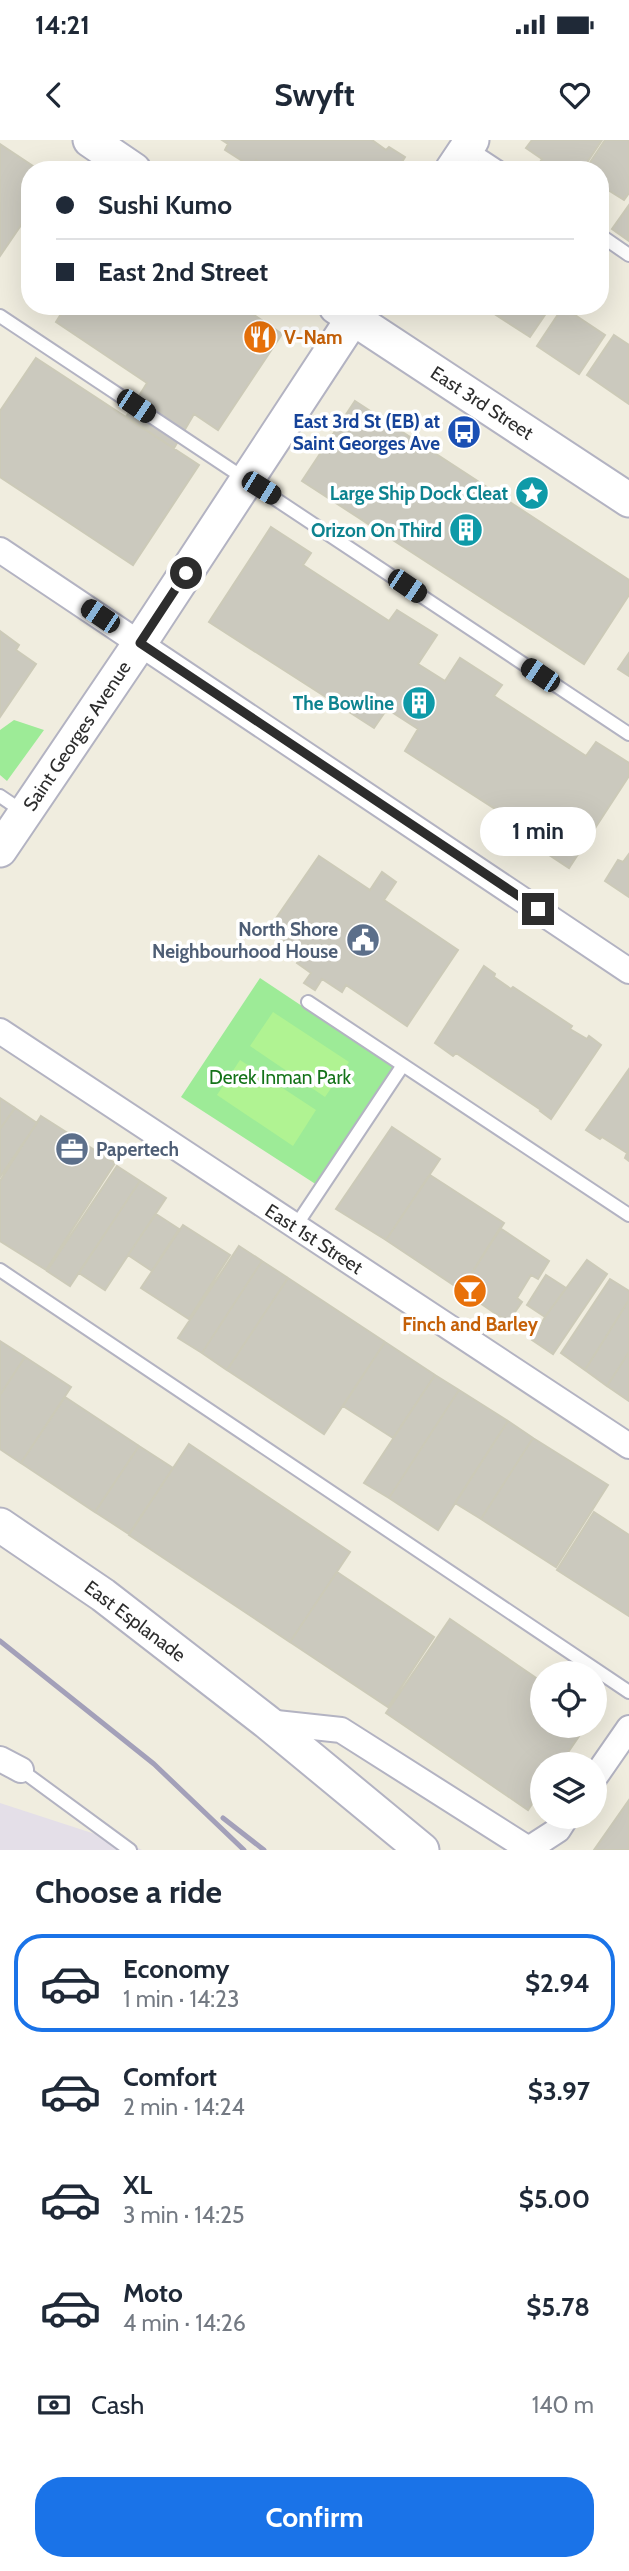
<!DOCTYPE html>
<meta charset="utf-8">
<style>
body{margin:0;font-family:Cabin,sans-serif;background:#f2f2f3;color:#1f2937;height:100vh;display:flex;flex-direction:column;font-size:26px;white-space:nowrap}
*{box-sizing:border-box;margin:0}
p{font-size:23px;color:#747a83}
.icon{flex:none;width:38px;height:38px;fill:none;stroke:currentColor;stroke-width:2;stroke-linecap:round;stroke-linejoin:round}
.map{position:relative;height:1710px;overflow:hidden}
.details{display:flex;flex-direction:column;background:#fff;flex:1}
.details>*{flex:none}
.guide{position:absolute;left:21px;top:21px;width:588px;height:154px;border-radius:28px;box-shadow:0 7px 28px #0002;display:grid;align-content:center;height:154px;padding:0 35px;background:#fff}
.controls{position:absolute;left:530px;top:1521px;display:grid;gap:14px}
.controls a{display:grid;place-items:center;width:77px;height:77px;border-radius:50%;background:#fff;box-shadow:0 7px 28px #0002;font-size:35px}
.end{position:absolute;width:32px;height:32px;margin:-16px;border:9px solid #2d2d2d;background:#fff;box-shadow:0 0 0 4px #fff}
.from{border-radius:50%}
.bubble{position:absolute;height:49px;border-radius:24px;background:#fff;box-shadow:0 7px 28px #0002;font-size:23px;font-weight:700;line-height:49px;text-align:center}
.car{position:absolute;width:21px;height:42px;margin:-21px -10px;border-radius:9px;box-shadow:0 0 5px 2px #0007;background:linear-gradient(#222 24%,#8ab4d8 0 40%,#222 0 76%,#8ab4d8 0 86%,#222 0)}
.guide b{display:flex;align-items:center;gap:24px;height:66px;font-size:26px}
.guide b+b{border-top:2px solid #e0e1e3}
.guide i{width:18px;height:18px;background:#1f2937}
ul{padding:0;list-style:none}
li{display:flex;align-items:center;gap:21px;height:98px;margin:0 14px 10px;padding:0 21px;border:4px solid transparent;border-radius:28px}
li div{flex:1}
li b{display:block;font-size:26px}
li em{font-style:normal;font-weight:700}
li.active{border-color:#1a73e8}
li>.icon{width:63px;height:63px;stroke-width:1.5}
h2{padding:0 35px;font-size:32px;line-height:84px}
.pay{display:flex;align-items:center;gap:18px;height:77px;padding:0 35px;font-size:26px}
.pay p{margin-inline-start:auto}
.primary-button{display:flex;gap:14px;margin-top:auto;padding:14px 35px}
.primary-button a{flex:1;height:80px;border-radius:28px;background:#1a73e8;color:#fff;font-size:28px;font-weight:700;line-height:80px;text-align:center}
.status{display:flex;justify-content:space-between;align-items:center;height:49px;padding:0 35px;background:#fff;direction:ltr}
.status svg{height:19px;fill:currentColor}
header{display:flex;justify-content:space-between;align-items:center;height:91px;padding:0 35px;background:#fff;font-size:32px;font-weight:700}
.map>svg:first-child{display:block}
.industrial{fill:#e4dfe8}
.green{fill:#9deb97}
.pitch{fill:#b0f392}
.building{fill:#cbc9be;stroke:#cccab8;stroke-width:2}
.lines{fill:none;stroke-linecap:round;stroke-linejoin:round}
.lane-casing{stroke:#b3b3c2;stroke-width:16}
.street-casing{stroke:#b3b3c2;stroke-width:28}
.secondary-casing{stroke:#b3b3c2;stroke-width:37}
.lane{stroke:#fff;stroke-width:12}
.street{stroke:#fff;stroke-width:24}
.secondary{stroke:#fff;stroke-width:33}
.rail{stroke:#a3a0b9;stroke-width:5}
.route{stroke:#2d2d2d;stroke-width:9}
.labels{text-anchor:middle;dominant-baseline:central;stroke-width:7;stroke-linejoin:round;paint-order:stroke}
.food-label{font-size:19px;font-weight:bold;fill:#c56008;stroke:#fff;text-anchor:start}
.street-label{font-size:19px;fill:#2d2d2d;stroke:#fff}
.transit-label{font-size:19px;font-weight:bold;fill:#164399;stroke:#fff;text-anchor:end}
.culture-label{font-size:19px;font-weight:bold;fill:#0d838f;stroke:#fff;text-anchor:end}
.service-label{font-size:19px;font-weight:bold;fill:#4e5e75;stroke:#fff;text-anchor:end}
.park-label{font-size:19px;fill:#147319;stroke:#fff}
</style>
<div class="status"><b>14:21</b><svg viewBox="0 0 49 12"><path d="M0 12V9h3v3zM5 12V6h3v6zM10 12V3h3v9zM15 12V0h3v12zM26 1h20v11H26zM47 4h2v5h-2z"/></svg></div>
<header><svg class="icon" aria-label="back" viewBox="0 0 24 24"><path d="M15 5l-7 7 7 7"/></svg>Swyft<svg class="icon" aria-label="heart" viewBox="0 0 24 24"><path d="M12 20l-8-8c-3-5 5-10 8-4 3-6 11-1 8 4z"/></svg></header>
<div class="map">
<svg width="629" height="1710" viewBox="0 0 629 1710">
<rect width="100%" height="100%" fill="#f0eddf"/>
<path class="industrial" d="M0 1663 138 1708 142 1710H0Z"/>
<path class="green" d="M14 580 44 590 7 641 0 635V590Z
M260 838 395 928 317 1045 181 957Z"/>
<path class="pitch" d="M273 872 349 922 325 957 250 906Z
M240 920 316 970 293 1006 217 955Z"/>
<path class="building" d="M222 0H372L386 10 389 7 405 17 397 30H260L263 26 256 20 252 27 225 10 228 4Z
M532 0H602L582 30H535L542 19 526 8Z
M605 0H629V53L624 60 600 45V30H585Z
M0 4 39 30H30V72L0 116Z
M629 65V101L612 89Z
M66 166H241L282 194 218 290 194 274 174 308 126 277 147 243 56 182Z
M492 166H551L530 197 490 171Z
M563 167 605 195 579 234 537 206Z
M614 195 629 205V264L587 235Z
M36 218 199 325 133 425 0 337V271Z
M355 261 629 440V455L584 524 302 341Z
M271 387 311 413 303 425 389 481 397 470 437 495 418 524 445 541 460 518 502 545 494 556 586 616 596 602 629 623V636L569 728 540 709 545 701 405 611 418 589 387 569 374 588 209 482Z
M0 491 19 505 16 510 36 524 0 577Z
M629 513V536L618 529Z
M629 714V757L605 741 618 720 623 722Z
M319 716 370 750 382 732 396 742 384 760 458 810 407 886 346 845 342 852 322 839 315 850 304 843 311 833 297 823 303 814 268 790Z
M484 826 495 834 494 837 511 849 513 847 572 886 570 889 587 899 589 896 601 905 551 979 540 971 541 970 456 913 453 916 435 903Z
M629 929V1021L625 1018 627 1013 602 997 600 999 586 990Z
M0 958 15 968 0 989Z
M15 968 37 983 0 1037V989Z
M41 976 115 1023 46 1130 0 1101V1041Z
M392 987 440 1019 386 1100 336 1069Z
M117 1026 140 1041 70 1146 47 1131Z
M430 1035 504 1083 461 1150 386 1100Z
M140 1041 166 1058 105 1150 79 1133Z
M156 1074 179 1089 152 1131 128 1115Z
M183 1085 230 1115 189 1179 141 1148Z
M500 1088 549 1121 538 1139 531 1135 517 1158 522 1162 508 1182 461 1150Z
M239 1106 262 1121 202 1213 178 1198Z
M587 1120 607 1134 553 1214 532 1200 545 1177Z
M262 1121 288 1138 227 1230 202 1213Z
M546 1135 566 1148 545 1177 527 1165Z
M288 1138 385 1202 324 1294 227 1230Z
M610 1139 629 1151V1160L585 1230 561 1213Z
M629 1160V1212L607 1246 585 1230Z
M0 1201 25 1217 0 1255Z
M385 1202 435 1235 393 1298 343 1266Z
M629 1212V1261L607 1246Z
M25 1217 71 1247 21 1323 0 1309V1255Z
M435 1235 459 1250 389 1358 364 1343Z
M459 1250 508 1281 438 1390 389 1358Z
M65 1257 139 1306 95 1372 21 1323Z
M508 1281 533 1298 481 1379 455 1363Z
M533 1298 608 1345 556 1427 481 1379Z
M189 1304 350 1412 290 1502 129 1395Z
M139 1306 173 1328 129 1394 95 1372Z
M594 1372 629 1395V1476L557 1430Z
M337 1432 434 1497 388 1567 290 1502Z
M450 1479 542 1542V1586H586L560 1624H542V1649L528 1670 386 1573Z
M629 1660V1710H594Z"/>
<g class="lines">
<g class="lane-casing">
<path id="lane" d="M468 7 503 30
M600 95 629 115
M0 176 629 594
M0 656 25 673
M308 862 629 1075
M295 1087 403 925
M0 1130 629 1552
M21 1630 130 1710"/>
</g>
<g class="street-casing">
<path id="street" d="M0 410 629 831
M0 891 629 1306
M267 1582 341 1590 530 1710
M0 1619 21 1630
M595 1637 629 1588
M527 1710 558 1690 567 1676"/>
</g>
<g class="secondary-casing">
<path id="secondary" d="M90 0 134 30
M452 30 472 0
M336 167 629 360
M0 710 140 503 361 166
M0 1385 103 1455 267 1582 422 1710"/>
</g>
<use href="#lane" class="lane"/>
<use href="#street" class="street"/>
<use href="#secondary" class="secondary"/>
<path class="rail" d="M0 1501 154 1624 244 1710
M223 1678 264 1710"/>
</g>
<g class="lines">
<path class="route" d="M186 433 140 503 538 769"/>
</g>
<defs>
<g id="restaurant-disc" transform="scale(1.75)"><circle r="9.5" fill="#e8710a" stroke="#fff"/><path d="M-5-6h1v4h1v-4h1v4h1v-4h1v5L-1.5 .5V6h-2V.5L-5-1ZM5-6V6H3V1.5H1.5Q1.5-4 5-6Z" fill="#fff"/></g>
<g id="bus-disc" transform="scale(1.75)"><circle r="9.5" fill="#1a4fb4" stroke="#fff"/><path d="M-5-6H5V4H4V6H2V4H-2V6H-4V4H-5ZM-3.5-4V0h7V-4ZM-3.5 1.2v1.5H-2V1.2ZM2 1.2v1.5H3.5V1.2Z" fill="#fff"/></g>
<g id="sight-disc" transform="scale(1.75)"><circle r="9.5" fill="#0f9aa8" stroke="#fff"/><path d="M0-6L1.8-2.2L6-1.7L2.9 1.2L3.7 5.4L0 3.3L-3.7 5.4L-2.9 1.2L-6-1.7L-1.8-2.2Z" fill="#fff"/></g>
<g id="building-disc" transform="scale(1.75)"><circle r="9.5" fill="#0f9aa8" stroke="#fff"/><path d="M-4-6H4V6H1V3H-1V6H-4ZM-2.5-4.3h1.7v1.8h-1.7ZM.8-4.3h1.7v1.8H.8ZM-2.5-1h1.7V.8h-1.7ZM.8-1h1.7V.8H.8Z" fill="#fff"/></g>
<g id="civic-disc" transform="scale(1.75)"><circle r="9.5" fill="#5c6f8a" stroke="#fff"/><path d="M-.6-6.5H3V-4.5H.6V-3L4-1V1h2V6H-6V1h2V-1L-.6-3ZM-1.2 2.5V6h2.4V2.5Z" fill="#fff"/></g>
<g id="office-disc" transform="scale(1.75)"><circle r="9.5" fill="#5c6f8a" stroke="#fff"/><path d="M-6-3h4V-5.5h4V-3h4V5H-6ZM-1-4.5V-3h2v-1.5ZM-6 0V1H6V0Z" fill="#fff"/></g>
<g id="bar-disc" transform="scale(1.75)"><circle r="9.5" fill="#e8710a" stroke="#fff"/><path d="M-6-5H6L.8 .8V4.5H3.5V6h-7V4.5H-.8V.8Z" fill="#fff"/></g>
</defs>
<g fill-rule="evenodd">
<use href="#restaurant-disc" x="260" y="197"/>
<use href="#bus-disc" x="464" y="292"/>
<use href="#sight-disc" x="532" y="353"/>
<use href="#building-disc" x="466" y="390"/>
<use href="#building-disc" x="419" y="563"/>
<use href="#civic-disc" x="363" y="800"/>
<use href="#office-disc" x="72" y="1009"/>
<use href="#bar-disc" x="470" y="1151"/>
</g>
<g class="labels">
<g class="food-label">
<text x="284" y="197">V-Nam</text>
<text x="470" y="1184" text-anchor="middle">Finch and Barley</text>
</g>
<g class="street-label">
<text transform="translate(482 263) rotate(33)">East 3rd Street</text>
<text transform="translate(77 596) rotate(-56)">Saint Georges Avenue</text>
<text transform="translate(314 1099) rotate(33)">East 1st Street</text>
<text transform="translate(135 1481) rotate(37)">East Esplanade</text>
</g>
<g class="transit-label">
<text x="440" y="281">East 3rd St (EB) at<tspan x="440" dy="22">Saint Georges Ave</tspan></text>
</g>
<g class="culture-label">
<text x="508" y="353">Large Ship Dock Cleat</text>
<text x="442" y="390">Orizon On Third</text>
<text x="394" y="563">The Bowline</text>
</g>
<g class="service-label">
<text x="338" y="789">North Shore<tspan x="338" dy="22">Neighbourhood House</tspan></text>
<text x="96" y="1009" text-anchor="start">Papertech</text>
</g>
<g class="park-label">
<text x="280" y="937">Derek Inman Park</text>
</g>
</g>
</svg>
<div class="controls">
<a><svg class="icon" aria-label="locate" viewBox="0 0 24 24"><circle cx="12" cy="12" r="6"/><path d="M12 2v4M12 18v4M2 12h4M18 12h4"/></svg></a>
<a><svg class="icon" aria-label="layers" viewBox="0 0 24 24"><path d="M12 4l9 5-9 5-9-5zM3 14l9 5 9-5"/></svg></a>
</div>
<i class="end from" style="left:186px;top:433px"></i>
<i class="end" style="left:538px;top:769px"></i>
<div class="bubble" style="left:480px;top:667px;width:116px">1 min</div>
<i class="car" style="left:136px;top:266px;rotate:124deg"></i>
<i class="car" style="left:261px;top:348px;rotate:122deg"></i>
<i class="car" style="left:407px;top:446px;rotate:124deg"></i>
<i class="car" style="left:100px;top:476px;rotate:304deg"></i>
<i class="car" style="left:540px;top:535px;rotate:304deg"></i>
<div class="guide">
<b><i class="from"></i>Sushi Kumo</b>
<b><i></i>East 2nd Street</b>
</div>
</div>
<section class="details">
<h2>Choose a ride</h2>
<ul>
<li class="active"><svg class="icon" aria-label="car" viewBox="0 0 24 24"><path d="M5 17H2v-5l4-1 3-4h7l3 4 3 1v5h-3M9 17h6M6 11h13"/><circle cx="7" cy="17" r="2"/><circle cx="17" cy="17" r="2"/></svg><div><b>Economy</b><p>1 min · 14:23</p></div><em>$2.94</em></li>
<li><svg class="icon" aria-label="car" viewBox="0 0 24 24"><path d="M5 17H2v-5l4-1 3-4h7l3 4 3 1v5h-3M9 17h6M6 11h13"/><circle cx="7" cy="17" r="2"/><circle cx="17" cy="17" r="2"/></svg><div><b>Comfort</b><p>2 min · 14:24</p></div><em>$3.97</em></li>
<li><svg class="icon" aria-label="car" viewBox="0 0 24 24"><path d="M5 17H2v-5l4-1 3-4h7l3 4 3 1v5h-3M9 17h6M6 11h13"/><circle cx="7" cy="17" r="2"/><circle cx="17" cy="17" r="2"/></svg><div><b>XL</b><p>3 min · 14:25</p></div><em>$5.00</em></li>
<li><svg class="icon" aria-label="car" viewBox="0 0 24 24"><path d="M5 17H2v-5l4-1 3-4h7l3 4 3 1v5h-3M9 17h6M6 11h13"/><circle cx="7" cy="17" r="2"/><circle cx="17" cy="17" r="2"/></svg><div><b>Moto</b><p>4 min · 14:26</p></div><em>$5.78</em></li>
</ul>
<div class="pay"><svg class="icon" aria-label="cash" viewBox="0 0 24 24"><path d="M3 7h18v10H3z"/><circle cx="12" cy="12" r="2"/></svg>Cash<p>140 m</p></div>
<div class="primary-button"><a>Confirm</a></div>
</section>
